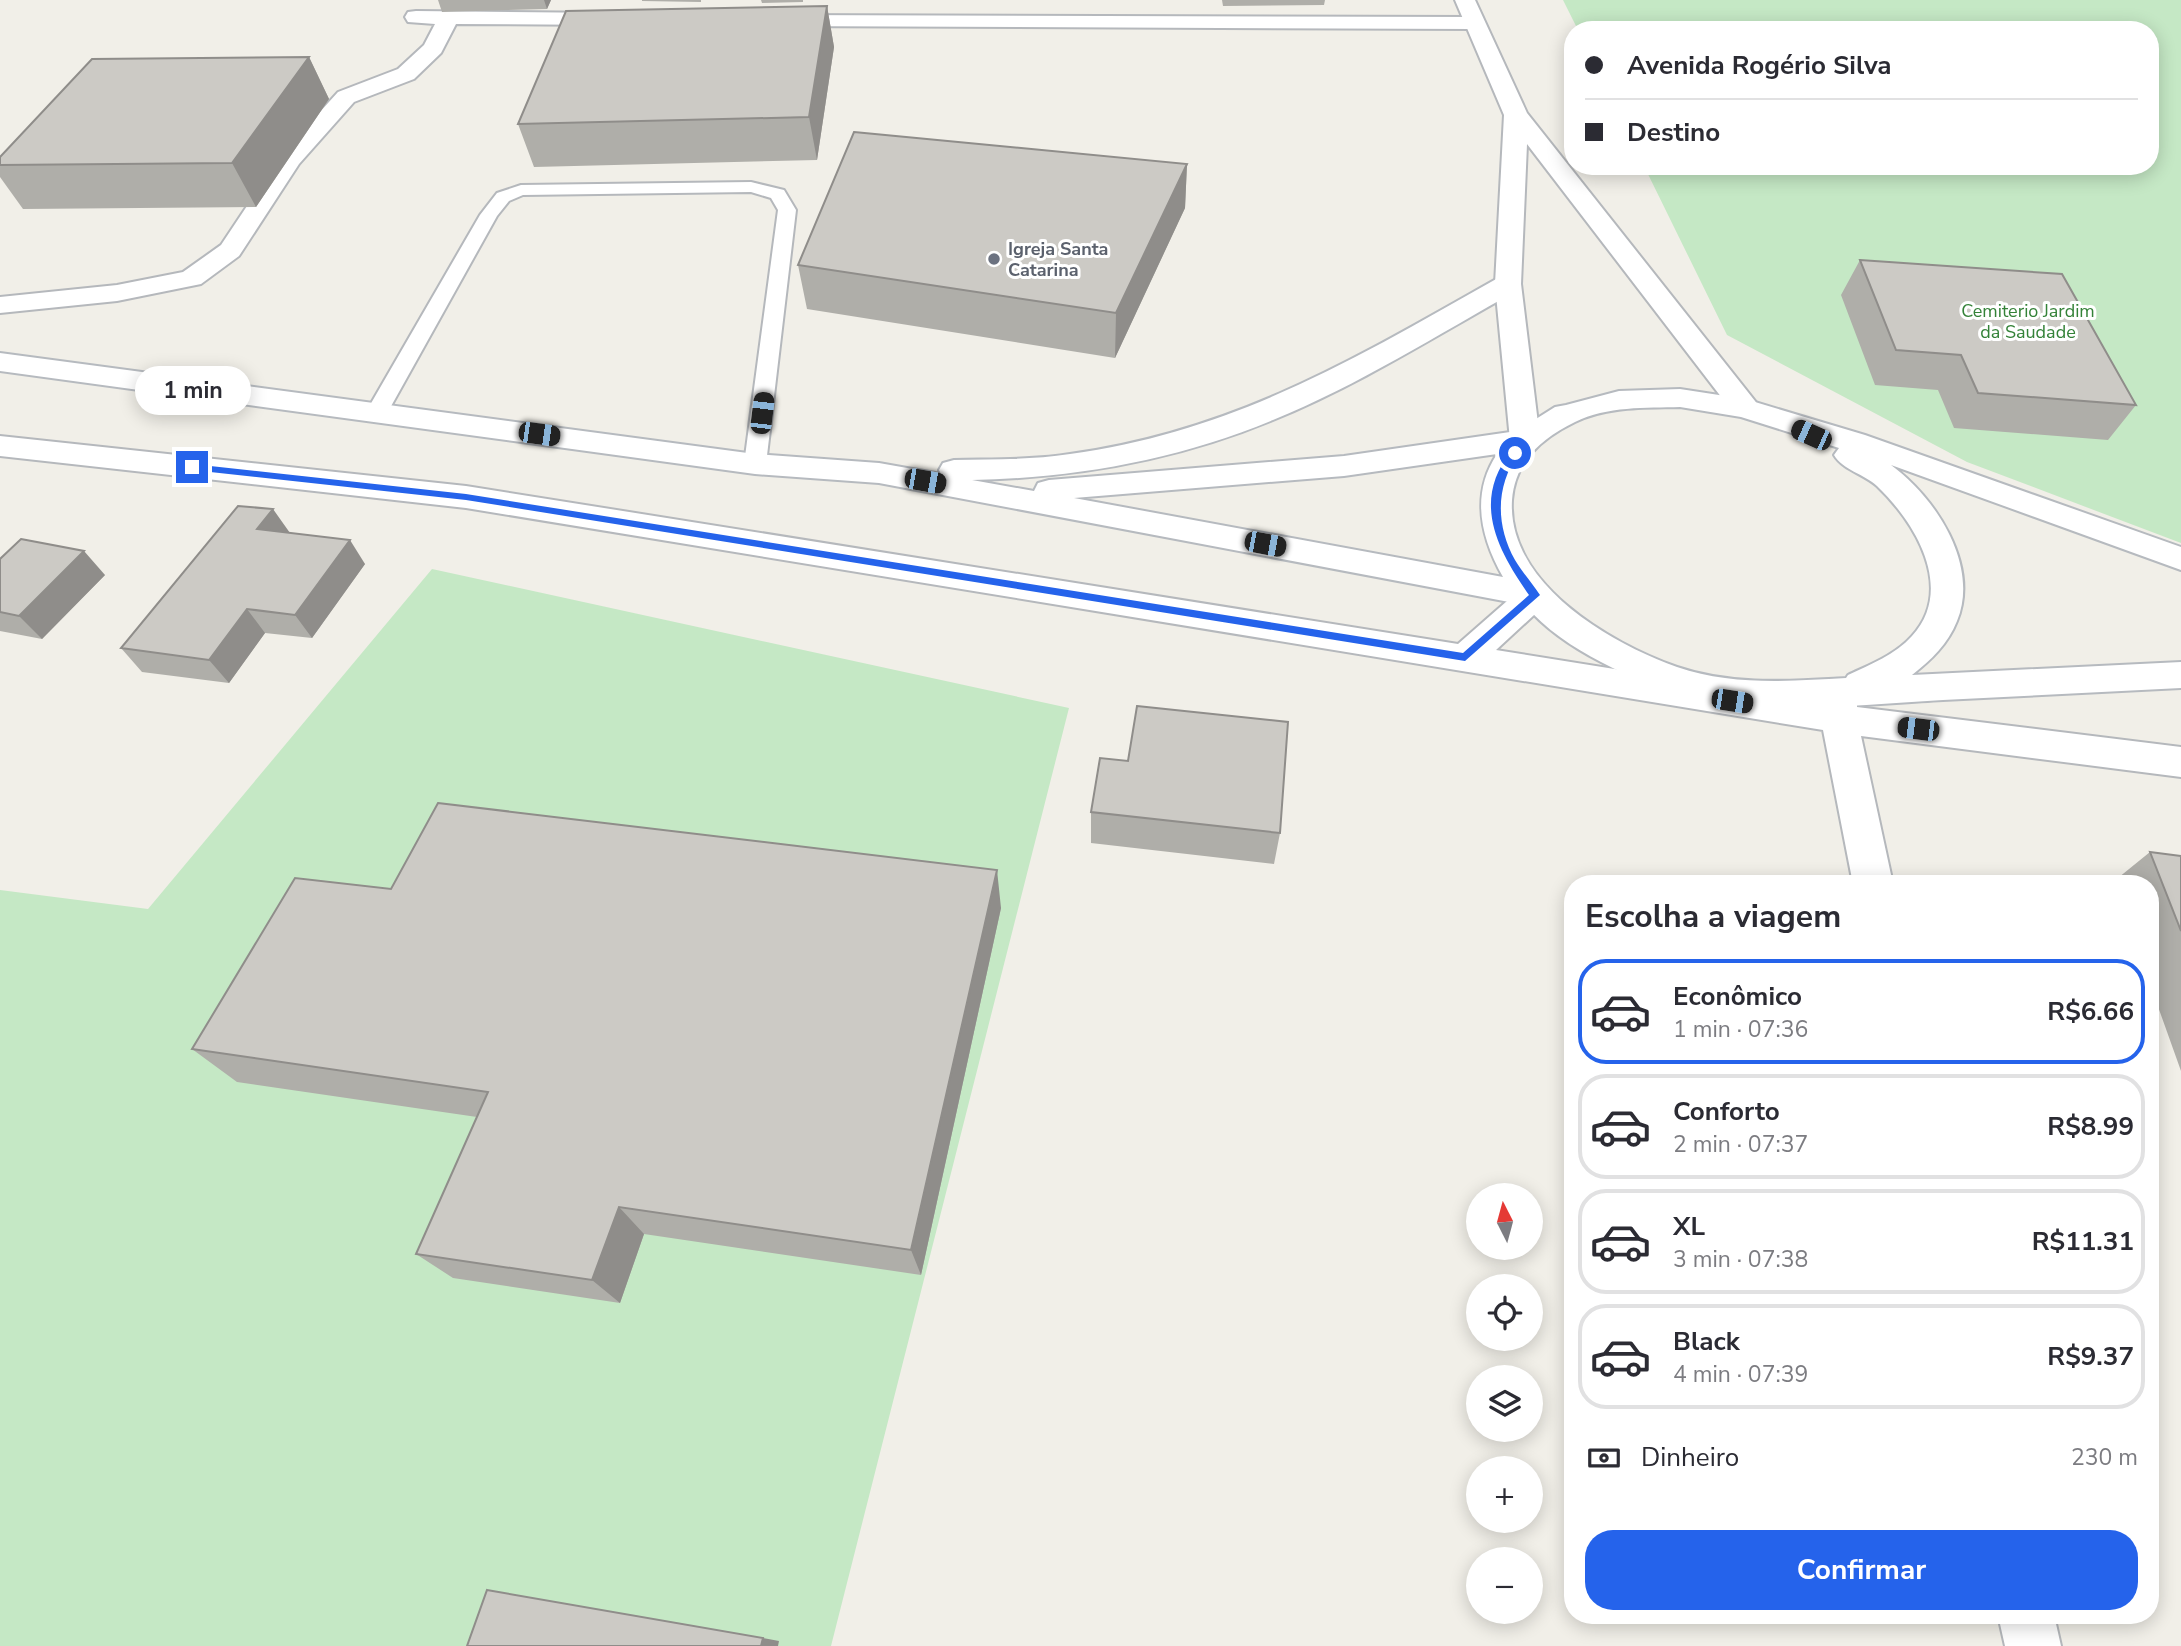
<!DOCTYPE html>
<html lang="pt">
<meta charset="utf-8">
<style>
body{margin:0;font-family:"Nunito Sans",sans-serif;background:#f2f2f3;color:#2b2b33;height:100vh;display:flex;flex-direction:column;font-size:26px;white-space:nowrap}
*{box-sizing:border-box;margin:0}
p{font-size:23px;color:#7c7c81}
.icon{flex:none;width:38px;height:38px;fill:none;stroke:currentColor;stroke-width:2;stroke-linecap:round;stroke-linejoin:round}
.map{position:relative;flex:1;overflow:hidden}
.side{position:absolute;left:1564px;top:875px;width:595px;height:749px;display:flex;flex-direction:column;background:#fff;border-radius:28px;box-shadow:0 4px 18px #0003}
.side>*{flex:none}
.top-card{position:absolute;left:1564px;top:21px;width:595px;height:154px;border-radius:28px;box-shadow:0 4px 18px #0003;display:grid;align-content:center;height:154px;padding:0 21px;background:#fff}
.needle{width:46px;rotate:354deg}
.controls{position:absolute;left:1466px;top:1183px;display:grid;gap:14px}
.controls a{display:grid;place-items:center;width:77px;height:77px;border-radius:50%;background:#fff;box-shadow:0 4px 18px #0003;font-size:35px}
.end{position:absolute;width:32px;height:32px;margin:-16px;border:9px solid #2563eb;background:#fff;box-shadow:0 0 0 4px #fff}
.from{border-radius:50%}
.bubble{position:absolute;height:49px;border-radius:24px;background:#fff;box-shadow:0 4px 18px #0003;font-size:23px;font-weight:700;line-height:49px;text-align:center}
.car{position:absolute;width:21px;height:42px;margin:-21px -10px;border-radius:9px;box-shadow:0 0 5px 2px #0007;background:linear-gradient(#222 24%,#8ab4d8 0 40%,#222 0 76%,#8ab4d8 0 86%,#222 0)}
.top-card b{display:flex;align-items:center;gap:24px;height:66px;font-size:26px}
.top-card b+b{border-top:2px solid #e1e1e2}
.top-card i{width:18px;height:18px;background:#2b2b33}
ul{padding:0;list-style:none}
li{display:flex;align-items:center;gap:21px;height:105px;margin:0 14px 10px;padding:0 7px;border:4px solid #e1e1e2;border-radius:28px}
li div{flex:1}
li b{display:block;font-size:26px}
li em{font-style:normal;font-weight:700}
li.active{border-color:#2563eb}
li>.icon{width:63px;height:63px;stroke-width:1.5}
h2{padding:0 21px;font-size:32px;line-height:84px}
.pay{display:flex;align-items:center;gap:18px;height:77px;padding:0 21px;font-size:26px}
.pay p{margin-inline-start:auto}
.primary-button{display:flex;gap:14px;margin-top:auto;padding:14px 21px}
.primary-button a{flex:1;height:80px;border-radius:28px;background:#2563eb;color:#fff;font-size:28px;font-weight:700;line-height:80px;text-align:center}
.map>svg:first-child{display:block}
.green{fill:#c5e8c5}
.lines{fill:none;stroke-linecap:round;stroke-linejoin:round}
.service-casing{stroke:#b5b8bc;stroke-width:4}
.minor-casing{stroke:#b5b8bc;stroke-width:4}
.tertiary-casing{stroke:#b5b8bc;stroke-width:4}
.secondary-casing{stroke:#b6babf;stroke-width:4}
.service{fill:#fff;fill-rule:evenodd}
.minor{fill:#fff;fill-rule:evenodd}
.tertiary{fill:#fff;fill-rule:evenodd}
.secondary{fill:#fff;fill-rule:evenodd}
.wall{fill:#afaea9}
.shaded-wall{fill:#8f8d8a}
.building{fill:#cccac5;stroke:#8f8d8a;stroke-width:2}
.route{fill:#2563eb}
.worship-dot{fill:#6b7280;stroke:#fff;stroke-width:2.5}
.labels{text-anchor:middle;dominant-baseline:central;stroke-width:6;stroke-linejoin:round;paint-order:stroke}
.far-worship-label{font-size:18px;font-weight:bold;fill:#5b616d;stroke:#fff;text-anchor:start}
.far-park-label{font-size:18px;fill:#348238;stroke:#fff}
</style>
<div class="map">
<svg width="2181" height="1646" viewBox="0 0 2181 1646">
<rect width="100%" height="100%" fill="#f1efe8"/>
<path class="green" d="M1563 0H2181V543L1967 462 1727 335 1644 166H2151V30H1578Z
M432 569 1069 708 831 1646H0V890L148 909Z"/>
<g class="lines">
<g class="service-casing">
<path id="service" d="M751 182 784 190 796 210 766 464 763 469 755 471 747 469 744 464 778 210 771 198 751 192 523 195 509 201 497 216 385 417H369L366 412 480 215 497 193 521 185Z"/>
</g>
<g class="minor-casing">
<path id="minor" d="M416 11 614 13 622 14 625 19 622 24 614 25 456 24 441 53 414 79 354 102 299 164 239 256 201 284 117 301 0 313V297L117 285 183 272 221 245 281 155 338 92 398 69 424 45 435 24 408 22 405 17 408 12Z
M779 15 1474 17 1482 18 1485 23 1482 28 1474 29 771 26 768 21 771 16Z
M0 436 466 486 1458 644 1523 587 1535 583 1547 587 1552 595 1547 603 1496 650 1821 702 1826 687 1839 683 1852 687 1857 697V707L2181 747V777L1861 736 1893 884H1853L1823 730 466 508 0 456Z
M1998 1615H2054L2061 1646H2005Z"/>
</g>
<g class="tertiary-casing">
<path id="tertiary" d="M1455 0H1475L1527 113 1755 401 1760 408 1755 415 1745 417 1735 415 1527 144 1521 284 1540 440 1536 447 1525 450 1514 447 1510 440 1495 284 1504 115Z"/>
</g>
<g class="secondary-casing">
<path id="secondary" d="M1508 276 1518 278 1521 284 1518 290C1437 335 1359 385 1273 420 1177 460 1075 478 972 480L1034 491 1038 483 1049 480 1344 456 1517 431 1555 407 1566 405 1619 391 1680 389 1745 399 1865 435 2181 547V570L1891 465C1935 497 1980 565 1957 621 1948 644 1931 660 1912 675L2181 662V688C2102 692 2022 696 1943 700 1816 707 1719 725 1601 662 1574 648 1545 629 1525 605L879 483 755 474 0 371V353L755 454 879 463 941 474 939 470 943 463 954 460C993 459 1032 460 1070 454 1236 431 1356 358 1498 278ZM1680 407 1741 417 1839 448 1834 455C1843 470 1864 474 1877 486 1914 521 1956 588 1912 636 1895 655 1871 664 1848 675L1846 678C1790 681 1732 686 1677 667 1609 643 1507 583 1512 500 1515 461 1542 438 1575 422 1607 406 1646 408 1680 407ZM1497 454C1470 495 1481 538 1503 577L1074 498 1344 476Z"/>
</g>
<use href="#service" class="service"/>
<use href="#minor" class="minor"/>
<use href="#tertiary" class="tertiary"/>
<use href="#secondary" class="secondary"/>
</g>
<path class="wall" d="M438 0H551L547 9 442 12Z
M642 0H701V2L642 1Z
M761 0H803V2L762 3Z
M1222 0H1325L1324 5 1223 6Z
M827 6 834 47 817 160 534 167 518 124Z
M309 57 329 99 256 207 23 209 0 177V157Z
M1187 164 1185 208 1115 358 807 309 798 265Z
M1860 260 2136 405 2108 440 1954 428 1938 390 1875 385 1841 295Z
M290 533 365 564 312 638 265 633 229 683 142 672 121 648Z
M0 559 105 575 42 639 0 631Z
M1128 761 1280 833 1274 864 1091 843V812Z
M2150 852 2181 856V1071L2151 987V884H2113V882Z
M391 889 1001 908 921 1275 644 1234 620 1303 453 1278 416 1254 477 1117 237 1082 192 1049Z"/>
<path class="shaded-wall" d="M544 0H551L547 9Z
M827 6 834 47 817 160 809 117Z
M309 57 329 99 256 207 232 163Z
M1187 164 1185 208 1115 358 1116 313Z
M273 509 290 533 257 529Z
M350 540 365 564 312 638 295 615Z
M84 551 105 575 42 639 19 616Z
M247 609 265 633 229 683 209 660Z
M997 870 1001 908 921 1275 911 1250Z
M619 1207 644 1234 620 1303 592 1280Z
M763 1638 779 1641 778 1646H761Z"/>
<path class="building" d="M827 6 809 117 518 124 566 11Z
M309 57 232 163 0 165V157L92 59Z
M854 132 1187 164 1116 313 798 265Z
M1860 260 2062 274 2136 405 1978 393 1961 355 1896 350Z
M238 506 273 509 257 529 350 540 295 615 247 609 209 660 121 648Z
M21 539 84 551 19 616 0 612V559Z
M1137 706 1288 722 1280 833 1091 812 1100 758 1128 761Z
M438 803 997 870 911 1250 619 1207 592 1280 416 1254 488 1092 192 1049 295 878 391 889Z
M2150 852 2181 856V931Z
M487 1590 763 1638 761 1646H467Z"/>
<path class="route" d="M1512 450 1519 453C1496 485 1495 524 1515 560 1522 572 1532 583 1540 595L1465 661 466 500 192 470 187 467 192 464 466 494 1463 653 1529 595C1497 549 1471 501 1512 450Z"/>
<circle class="worship-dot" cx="994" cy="259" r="7"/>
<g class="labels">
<g class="far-worship-label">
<text x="1008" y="249">Igreja Santa<tspan x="1008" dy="21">Catarina</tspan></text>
</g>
<g class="far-park-label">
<text x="2028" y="311">Cemiterio Jardim<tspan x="2028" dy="21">da Saudade</tspan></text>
</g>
</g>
</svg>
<div class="controls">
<a><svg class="needle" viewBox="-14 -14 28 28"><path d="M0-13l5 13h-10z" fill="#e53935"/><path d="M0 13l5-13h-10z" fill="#7c7c81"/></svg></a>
<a><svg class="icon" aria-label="locate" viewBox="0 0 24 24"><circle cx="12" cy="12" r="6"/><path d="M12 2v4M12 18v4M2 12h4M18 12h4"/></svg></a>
<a><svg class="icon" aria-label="layers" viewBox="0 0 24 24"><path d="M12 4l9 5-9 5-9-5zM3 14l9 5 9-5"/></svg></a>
<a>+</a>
<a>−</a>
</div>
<i class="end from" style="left:1515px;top:453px"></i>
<i class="end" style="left:192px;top:467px"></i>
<div class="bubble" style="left:135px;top:366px;width:116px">1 min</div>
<i class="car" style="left:762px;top:413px;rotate:7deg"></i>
<i class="car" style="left:539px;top:434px;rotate:98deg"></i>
<i class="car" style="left:1811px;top:435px;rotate:294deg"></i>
<i class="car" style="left:925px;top:481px;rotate:100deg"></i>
<i class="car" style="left:1265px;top:544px;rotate:101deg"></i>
<i class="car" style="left:1732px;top:701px;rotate:99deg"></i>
<i class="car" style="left:1918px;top:729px;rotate:277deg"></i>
<div class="top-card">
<b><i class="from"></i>Avenida Rogério Silva</b>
<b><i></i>Destino</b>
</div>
<section class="side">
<h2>Escolha a viagem</h2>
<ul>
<li class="active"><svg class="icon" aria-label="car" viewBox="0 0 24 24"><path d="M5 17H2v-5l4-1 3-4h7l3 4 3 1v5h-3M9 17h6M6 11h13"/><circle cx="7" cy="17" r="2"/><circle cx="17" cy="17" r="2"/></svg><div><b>Econômico</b><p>1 min · 07:36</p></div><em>R$6.66</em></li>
<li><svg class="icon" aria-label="car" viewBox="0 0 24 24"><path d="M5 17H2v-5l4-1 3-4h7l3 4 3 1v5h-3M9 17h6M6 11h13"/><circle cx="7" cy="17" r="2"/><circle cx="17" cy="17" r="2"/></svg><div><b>Conforto</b><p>2 min · 07:37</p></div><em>R$8.99</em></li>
<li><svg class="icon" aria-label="car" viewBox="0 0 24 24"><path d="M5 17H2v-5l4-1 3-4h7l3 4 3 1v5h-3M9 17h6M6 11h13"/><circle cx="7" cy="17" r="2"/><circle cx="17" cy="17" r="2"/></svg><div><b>XL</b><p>3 min · 07:38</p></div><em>R$11.31</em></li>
<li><svg class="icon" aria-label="car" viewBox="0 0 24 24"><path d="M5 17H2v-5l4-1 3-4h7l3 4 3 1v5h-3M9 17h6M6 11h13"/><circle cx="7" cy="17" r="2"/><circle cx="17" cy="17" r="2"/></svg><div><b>Black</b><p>4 min · 07:39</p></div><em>R$9.37</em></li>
</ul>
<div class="pay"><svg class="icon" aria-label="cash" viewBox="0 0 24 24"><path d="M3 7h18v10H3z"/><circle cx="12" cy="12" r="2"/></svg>Dinheiro<p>230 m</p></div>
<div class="primary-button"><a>Confirmar</a></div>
</section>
</div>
